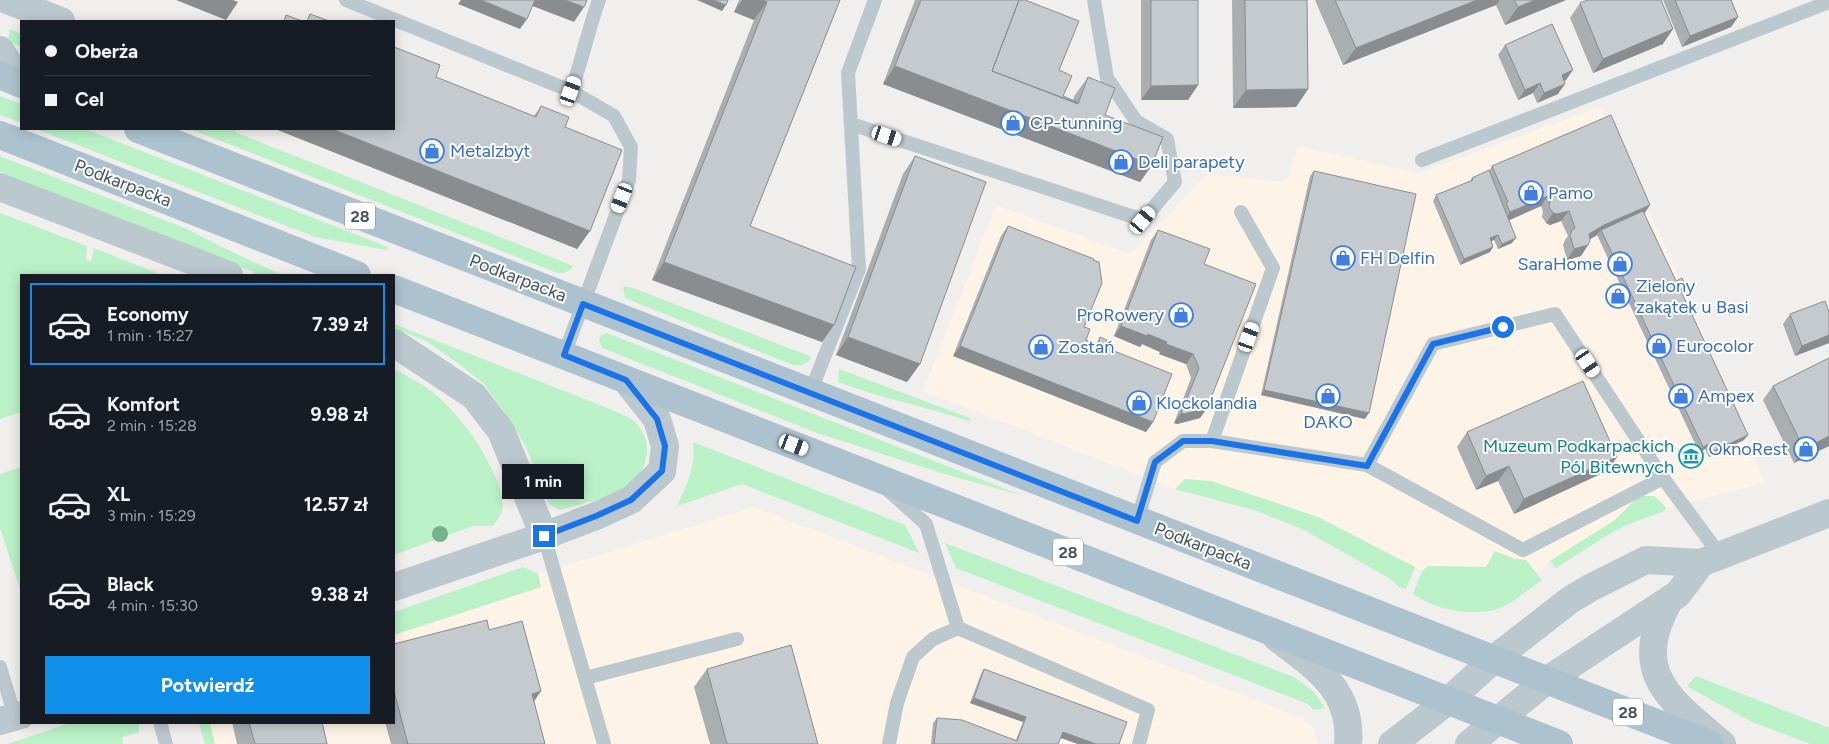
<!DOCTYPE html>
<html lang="pl">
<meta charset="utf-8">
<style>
body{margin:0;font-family:Figtree,sans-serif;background:#20242c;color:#f1f3f6;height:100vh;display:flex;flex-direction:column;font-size:19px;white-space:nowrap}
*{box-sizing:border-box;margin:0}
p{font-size:16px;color:#9ea1a6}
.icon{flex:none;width:28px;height:28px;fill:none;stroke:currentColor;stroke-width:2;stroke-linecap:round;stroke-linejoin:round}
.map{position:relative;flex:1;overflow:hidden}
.details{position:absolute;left:20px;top:274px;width:375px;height:450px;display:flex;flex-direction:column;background:#171b24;border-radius:0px;box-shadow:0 2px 12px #0003}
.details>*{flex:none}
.top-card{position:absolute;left:20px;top:20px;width:375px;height:110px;border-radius:0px;box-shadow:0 2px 12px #0003;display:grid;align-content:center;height:110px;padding:0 25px;background:#171b24}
.end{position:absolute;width:22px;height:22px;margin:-11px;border:6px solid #1a73e8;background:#fff;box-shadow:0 0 0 2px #fff}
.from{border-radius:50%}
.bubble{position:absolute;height:35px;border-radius:0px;background:#171b24;box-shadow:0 2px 12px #0003;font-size:16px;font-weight:700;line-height:35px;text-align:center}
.car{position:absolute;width:15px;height:30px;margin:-15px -8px;border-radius:6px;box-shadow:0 0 4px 1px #0007;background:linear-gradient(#fff 24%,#345 0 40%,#fff 0 76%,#345 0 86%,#fff 0)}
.top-card b{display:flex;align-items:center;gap:18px;height:48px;font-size:19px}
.top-card b+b{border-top:1px solid #363941}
.top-card i{width:12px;height:12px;background:#f1f3f6}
ul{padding:9px 0 0;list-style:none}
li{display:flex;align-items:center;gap:15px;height:82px;margin:0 10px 8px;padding:0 15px;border:2px solid transparent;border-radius:0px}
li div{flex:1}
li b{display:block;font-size:19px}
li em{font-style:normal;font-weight:700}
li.current{border-color:#0f8eea}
li>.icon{width:45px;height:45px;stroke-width:1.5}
.action{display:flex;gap:10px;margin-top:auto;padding:10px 25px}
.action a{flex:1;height:58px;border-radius:0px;background:#0f8eea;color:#fff;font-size:20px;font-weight:700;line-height:58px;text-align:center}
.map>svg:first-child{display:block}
.commercial{fill:#fdf3e6}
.green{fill:#baf1c7}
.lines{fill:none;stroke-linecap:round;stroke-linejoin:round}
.service{stroke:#bbc8ce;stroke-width:14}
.minor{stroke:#bbc8ce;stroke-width:28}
.tertiary{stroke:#bbc8ce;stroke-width:28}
.primary{stroke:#acc3cf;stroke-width:28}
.tree{fill:#76b38b}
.wall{fill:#a9aeb1}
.shaded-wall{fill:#8a8d90}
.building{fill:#c5cace;stroke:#8a8d90}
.route{stroke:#1a73e8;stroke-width:6}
.labels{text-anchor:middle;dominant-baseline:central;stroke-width:4;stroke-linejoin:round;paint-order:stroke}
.shield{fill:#fff;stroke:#7d888e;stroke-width:1}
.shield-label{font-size:16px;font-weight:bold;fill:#45555d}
.shop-label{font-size:18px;fill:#366cbe;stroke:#fff;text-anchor:start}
.street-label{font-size:18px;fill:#45555d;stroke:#fff}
.culture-label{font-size:18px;fill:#0d838f;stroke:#fff;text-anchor:end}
</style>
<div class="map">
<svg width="1829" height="744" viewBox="0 0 1829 744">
<rect width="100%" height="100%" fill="#f1eeee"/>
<path class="commercial" d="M1600 107 1682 283 1765 483 1666 508 1662 503 1630 504 1615 520 1550 561 1536 573 1526 560 1515 559 1495 551 1486 567 1428 566 1422 571 1318 517 1185 479 1175 489 923 391 996 205 1130 254 1207 174 1286 182 1298 146 1418 173Z
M754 507 1302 718 1314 729 1318 744H215L210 723 394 722V635L541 587 538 574Z"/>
<path class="green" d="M10 29 21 34V47L8 41Z
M0 96 21 104V123L0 115Z
M36 129H85L388 247 386 250 315 237Z
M190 129H234L237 133 571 265 573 267C568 273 562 274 555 272Z
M0 156 185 228 228 250 282 275H256L253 274 254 272 0 172Z
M0 213 87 246 86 259 91 262 94 248 162 275H21V412L0 419Z
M623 286 633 288 807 355 811 357 809 361 802 365H793L625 298Z
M394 324 610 409C617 413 628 416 634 421 657 441 647 477 623 490 608 498 577 505 560 510L549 504 526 447 506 414 484 384 459 364 426 341 394 328Z
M607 333 1003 488 1021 495 948 475 817 433 602 348 599 339 601 335Z
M394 369C405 375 417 381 427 388 457 408 501 469 503 505 503 513 497 520 493 526H473L394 555Z
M839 369 957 413 970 418 971 420 969 421C926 407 881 398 838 382Z
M693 442 905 525 919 553 742 484 677 506C687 485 696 466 693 442Z
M21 467V592L0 528V474Z
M1185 479 1211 481 1318 517 1415 567 1406 589 1399 587 1389 578 1302 529 1257 511 1175 489Z
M1643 496H1654L1662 503 1666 508 1664 511 1624 526 1606 536 1556 568 1550 561 1615 520 1636 499Z
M945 543 1296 678 1314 692 1325 708 1314 710 1308 704 956 568Z
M1495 551 1515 559 1526 560 1542 580C1530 588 1519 598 1507 605 1479 619 1437 611 1413 594L1422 571 1428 566 1486 567Z
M523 567 538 574 541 587 394 635V612Z
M1696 676 1829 728V744H1810L1752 722 1690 688 1688 685Z
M70 723H139V732L122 737 123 744H7Z
M199 723H210L215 744H205Z"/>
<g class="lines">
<path class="service" d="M346 0 571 91
M851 124 1143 220 1175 182 1167 139 1136 121 1107 78 1094 0
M1422 160 1829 2
M1241 212 1273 268 1212 441 1367 465
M564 355 629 180 631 147 614 116 571 91C582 61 588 30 599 0
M810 393 859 269 848 73 875 0
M1663 478 1523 550 1367 465 1433 344 1555 314 1663 478 1720 555
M888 490 926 524 958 628
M1137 521 1155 462 1183 441H1212
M544 536 604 744
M0 667 15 717
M585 678 737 639
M160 722 166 744
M889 744 897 703 913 657 933 639 958 628 1148 710 1139 744"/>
<path class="minor" d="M7 0 61 21
M0 50 21 81
M0 187 229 275
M394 343 474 396 501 431 544 536
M394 587 544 536 596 516 631 500 662 471 665 446 657 419 626 380
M0 721 21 715"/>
<path class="tertiary" d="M1669 601C1629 673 1670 700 1722 744
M1276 637C1314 666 1353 690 1348 744
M1392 744 1448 701 1494 659 1570 600 1590 588 1646 560 1701 563 1829 513
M1469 744 1546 681 1678 594 1701 563"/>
<path class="primary" d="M0 75 21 84
M138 129 1710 744
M0 135 357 275
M394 289 1559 744"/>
</g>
<circle class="tree" cx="440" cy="534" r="8"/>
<path class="wall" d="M739 0H840L750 226 834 325 822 342 652 280 754 20 734 12Z
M915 0H1025L1059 70 1063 96 1073 100 1075 95 1088 77 1105 115 1152 165 1140 182 883 84Z
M1141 0H1198V85L1188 100H1141Z
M1232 0H1307L1308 89 1296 107 1233 108Z
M1315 0H1566L1505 25 1496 5 1343 65Z
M1663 0H1731L1738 17 1731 27 1682 47Z
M1580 3 1663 44 1593 73 1570 18Z
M1505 45 1566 80 1564 81 1558 94 1537 103 1533 93 1518 100 1498 55Z
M436 77 534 116 541 106 565 127 590 231 577 249Z
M915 156 920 364 907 382 836 355 903 174Z
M1492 166 1650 205 1644 214 1676 281 1682 292H1681L1744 440 1709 457 1705 449 1699 452 1597 235 1590 239 1588 245 1581 256 1567 260 1563 245 1565 240 1568 236 1561 221 1550 225 1546 223 1542 217 1543 211 1541 206 1509 220 1512 243 1498 249 1494 240 1491 241 1493 247 1490 252 1460 265 1433 201 1436 195 1470 181 1472 178 1489 171Z
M1314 171 1365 419 1261 395 1310 176Z
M1008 226 1084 327 1086 340 1096 344 1100 337 1104 347 1153 422 1146 432 953 356 1001 236Z
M1158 230 1204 264 1207 408 1200 418 1177 424 1174 423 1191 378 1186 364 1159 354 1160 352 1142 344 1140 347 1114 336 1151 240Z
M1829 312V343L1795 356 1783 324 1790 314Z
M1829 359V446L1794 463 1763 400 1773 386Z
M1467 432 1617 457 1607 471 1514 514 1498 481 1476 490 1457 447Z
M489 630 534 701 545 744H391L385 722H394V644Z
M707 669 818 744H710L694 687Z
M984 669 1119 744H1078L1060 738 1058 744H931L933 723 937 718 1016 740 1023 722 970 703 981 674Z
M232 722H322L327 744H237Z"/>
<path class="shaded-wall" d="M176 0H233L238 2 226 20Z
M461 0H481L527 19 520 29 458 4Z
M517 0H565L584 7 574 22Z
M697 0H713L726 5 722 11Z
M742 0H761L767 2 754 20 734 12Z
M1477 0H1500L1496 5 1343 65 1356 48Z
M1535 0H1566L1505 25 1518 7Z
M1738 17 1731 27 1682 47 1690 36Z
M1673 29 1663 44 1593 73 1603 59Z
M895 66 1152 165 1140 182 883 84Z
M1573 70 1566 80 1555 85 1562 75Z
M1540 83 1533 93 1518 100 1525 90Z
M1565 84 1558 94 1537 103 1544 93Z
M1198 85 1188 100H1141L1151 86Z
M1308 89 1296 107 1233 108 1246 90Z
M275 129H332L590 231 577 249Z
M1548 196 1541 206 1503 223 1510 212Z
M1650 205 1643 215 1601 230 1597 235 1582 244 1589 234 1604 225Z
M1569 211 1561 221 1550 225 1546 223 1553 213Z
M1498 235 1494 240 1486 243 1490 238Z
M1516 238 1512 243 1498 249 1502 244Z
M1588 245 1581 256 1567 260 1574 249Z
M1493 247 1490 252 1460 265 1464 259Z
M664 262 834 325 822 342 652 280Z
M1686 286 1682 292 1676 295 1680 289Z
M1121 326 1148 334 1167 342 1160 352 1142 344 1140 347 1114 336Z
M1829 335V343L1795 356 1802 346Z
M848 337 920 364 907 382 836 355Z
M1166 344 1193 354 1186 364 1159 354Z
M960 346 1153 422 1146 432 953 356Z
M1264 390 1369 413 1365 419 1261 395Z
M1207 408 1200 418 1177 424 1174 423 1181 413Z
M1748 435 1744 440 1709 457 1712 452Z
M1829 436V446L1794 463 1804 449Z
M1709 444 1705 449 1699 452 1703 447Z
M1617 457 1607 471 1514 514 1524 499Z
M1509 466 1498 481 1476 490 1486 476Z
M541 691 529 709 532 694Z
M974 698 1026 717 1023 722 970 703Z
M1063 732 1096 744H1078L1059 737Z"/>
<path class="building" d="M481 0H535L527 19Z
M565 0H587L584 7Z
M713 0H728L726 5Z
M761 0H840L750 226 856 267 834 325 664 262 767 2Z
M921 0H1019L992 71 1078 104 1088 77 1115 88 1105 115 1163 137 1152 165 895 66Z
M1019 0H1025L1079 21 1059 70 1072 76 1063 96 1077 102V103L992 71Z
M1151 0H1198V85L1151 86Z
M1245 0H1307L1308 89 1246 90Z
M1335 0H1477L1356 48Z
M1514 0H1535L1518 7Z
M1588 0H1661L1673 29 1603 59 1580 3Z
M1675 0H1731L1738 17 1690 36Z
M310 14 329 21H307Z
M286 15 302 21H284Z
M1552 24 1573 70 1562 75 1565 84 1544 93 1540 83 1525 90 1505 45Z
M394 47 440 65 436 77 536 117 541 106 569 117 565 127 622 150 590 231 332 129H394Z
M1611 115 1650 205 1604 225 1589 234 1590 240 1588 245 1574 249 1570 235 1572 230 1575 228 1569 211 1557 214 1553 213 1549 207 1550 201 1548 196 1510 212 1506 203 1508 202 1492 166Z
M915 156 986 182 920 364 848 337Z
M1489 170 1516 238 1502 244 1498 235 1490 238 1493 247 1464 259 1436 195 1473 180 1472 178Z
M1314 171 1416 194 1369 413 1264 390Z
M1643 211 1676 281 1682 278 1686 286 1680 289 1748 435 1712 452 1709 444 1703 447 1601 230Z
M1008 226 1094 259 1093 260 1099 262 1102 283 1084 327 1090 329 1086 340 1098 345 1100 337 1107 340 1104 347 1172 374 1153 422 960 346Z
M1158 230 1210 249 1204 264 1256 284 1207 408 1184 414 1181 413 1199 368 1193 354 1166 344 1167 342 1148 334 1147 336 1121 326Z
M1825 301 1829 312V335L1802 346 1790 314Z
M1829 358V436L1804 449 1773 386Z
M1583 381 1617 457 1524 499 1509 466 1486 476 1467 432Z
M487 620 489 630 522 621 541 691 532 694 545 744H406H408L394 691V644Z
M791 645 818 744H727L707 669Z
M984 669 1127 722 1119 744H1096L1063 732 1058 744H934L937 718 962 720 1017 741 1026 717 974 698Z
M249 722H322L327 744H255Z"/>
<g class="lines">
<path class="route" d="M544 536 596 516 631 500 662 471 665 446 657 419 626 380 564 355 583 304 1137 521 1155 462 1183 441H1212L1367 466 1433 344 1503 327"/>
</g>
<defs>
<g id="shop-ring" transform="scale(1.25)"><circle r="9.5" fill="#fff" stroke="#3f7fe0" stroke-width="1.5"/><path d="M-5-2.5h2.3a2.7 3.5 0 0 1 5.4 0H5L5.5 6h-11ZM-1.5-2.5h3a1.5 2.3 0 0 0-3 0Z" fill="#3f7fe0"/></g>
<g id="museum-ring" transform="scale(1.25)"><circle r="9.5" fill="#fff" stroke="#0f9aa8" stroke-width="1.5"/><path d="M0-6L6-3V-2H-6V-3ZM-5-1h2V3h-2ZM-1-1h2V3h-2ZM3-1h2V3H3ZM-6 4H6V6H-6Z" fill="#0f9aa8"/></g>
</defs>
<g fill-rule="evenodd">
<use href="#shop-ring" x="1013" y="123"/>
<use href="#shop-ring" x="432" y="151"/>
<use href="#shop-ring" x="1121" y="162"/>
<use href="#shop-ring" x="1531" y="193"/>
<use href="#shop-ring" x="1343" y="258"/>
<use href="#shop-ring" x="1620" y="264"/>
<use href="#shop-ring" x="1618" y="296"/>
<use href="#shop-ring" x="1181" y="315"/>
<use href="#shop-ring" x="1659" y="346"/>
<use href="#shop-ring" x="1041" y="347"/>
<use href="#shop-ring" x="1328" y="396"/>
<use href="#shop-ring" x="1681" y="396"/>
<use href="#shop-ring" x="1139" y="403"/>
<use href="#shop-ring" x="1806" y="449"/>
<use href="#museum-ring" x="1691" y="456"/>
</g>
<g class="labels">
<g class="shield">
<rect x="345" y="202.5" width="30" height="27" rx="4"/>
<rect x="1053" y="538.5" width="30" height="27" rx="4"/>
<rect x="1613" y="698.5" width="30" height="27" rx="4"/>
</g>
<g class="shield-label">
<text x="360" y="216">28</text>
<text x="1068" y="552">28</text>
<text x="1628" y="712">28</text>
</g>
<g class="shop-label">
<text x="1030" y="123">CP-tunning</text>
<text x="450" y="151">Metalzbyt</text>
<text x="1138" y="162">Deli parapety</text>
<text x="1548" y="193">Pamo</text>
<text x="1360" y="258">FH Delfin</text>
<text x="1602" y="264" text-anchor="end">SaraHome</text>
<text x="1636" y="286">Zielony<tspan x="1636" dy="21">zakątek u Basi</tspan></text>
<text x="1164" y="315" text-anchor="end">ProRowery</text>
<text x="1676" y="346">Eurocolor</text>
<text x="1058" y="347">Zostań</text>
<text x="1698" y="396">Ampex</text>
<text x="1156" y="403">Klockolandia</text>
<text x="1328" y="422" text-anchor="middle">DAKO</text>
<text x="1788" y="449" text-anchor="end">OknoRest</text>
</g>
<g class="street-label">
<text transform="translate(123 183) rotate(21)">Podkarpacka</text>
<text transform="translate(518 278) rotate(21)">Podkarpacka</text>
<text transform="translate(1203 546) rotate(21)">Podkarpacka</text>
</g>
<g class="culture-label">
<text x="1674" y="446">Muzeum Podkarpackich<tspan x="1674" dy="21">Pól Bitewnych</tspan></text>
</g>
</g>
</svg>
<i class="end from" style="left:1503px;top:327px"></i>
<i class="end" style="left:544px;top:536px"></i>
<div class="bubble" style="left:502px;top:464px;width:82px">1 min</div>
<i class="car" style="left:571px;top:91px;rotate:20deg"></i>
<i class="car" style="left:887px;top:136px;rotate:108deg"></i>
<i class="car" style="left:622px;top:198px;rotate:201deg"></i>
<i class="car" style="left:1143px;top:220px;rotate:40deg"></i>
<i class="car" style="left:1249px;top:337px;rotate:20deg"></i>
<i class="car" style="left:1588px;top:363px;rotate:146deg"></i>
<i class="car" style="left:794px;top:445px;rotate:111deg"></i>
<div class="top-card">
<b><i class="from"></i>Oberża</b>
<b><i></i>Cel</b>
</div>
<section class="details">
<ul>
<li class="current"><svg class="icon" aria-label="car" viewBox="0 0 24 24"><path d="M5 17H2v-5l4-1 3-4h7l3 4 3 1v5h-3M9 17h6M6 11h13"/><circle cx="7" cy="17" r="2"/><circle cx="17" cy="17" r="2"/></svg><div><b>Economy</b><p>1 min · 15:27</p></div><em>7.39 zł</em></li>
<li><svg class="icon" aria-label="car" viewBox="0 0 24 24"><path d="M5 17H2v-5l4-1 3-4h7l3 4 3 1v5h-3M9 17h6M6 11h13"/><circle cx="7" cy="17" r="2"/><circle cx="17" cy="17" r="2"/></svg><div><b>Komfort</b><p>2 min · 15:28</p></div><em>9.98 zł</em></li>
<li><svg class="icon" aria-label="car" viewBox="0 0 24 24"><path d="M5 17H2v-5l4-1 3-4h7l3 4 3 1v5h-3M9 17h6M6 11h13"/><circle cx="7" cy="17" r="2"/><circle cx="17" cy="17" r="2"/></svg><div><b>XL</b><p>3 min · 15:29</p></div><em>12.57 zł</em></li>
<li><svg class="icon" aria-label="car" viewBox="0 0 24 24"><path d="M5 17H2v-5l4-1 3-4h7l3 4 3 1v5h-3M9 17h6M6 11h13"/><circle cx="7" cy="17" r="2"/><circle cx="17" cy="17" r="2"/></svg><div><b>Black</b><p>4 min · 15:30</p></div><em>9.38 zł</em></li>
</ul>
<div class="action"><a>Potwierdź</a></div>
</section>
</div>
